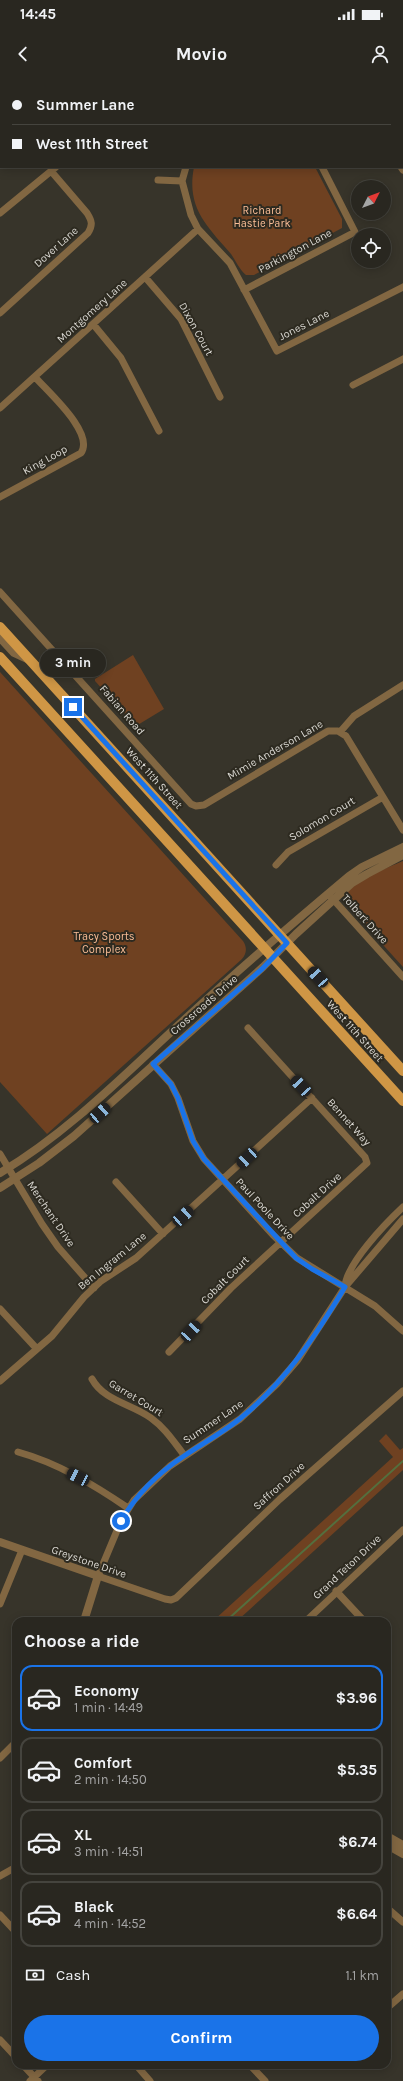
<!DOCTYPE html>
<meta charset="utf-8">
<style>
body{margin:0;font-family:Karla,sans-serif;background:#312f29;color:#f1f3f6;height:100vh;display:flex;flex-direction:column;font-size:15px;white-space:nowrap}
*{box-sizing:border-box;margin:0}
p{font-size:13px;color:#a5a5a5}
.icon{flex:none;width:22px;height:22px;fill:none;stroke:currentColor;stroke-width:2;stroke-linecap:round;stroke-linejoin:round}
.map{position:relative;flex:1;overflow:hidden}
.side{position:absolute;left:12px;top:1537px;width:379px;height:452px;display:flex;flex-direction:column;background:#292720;border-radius:12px;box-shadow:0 2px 10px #0003,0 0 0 1px #45443e}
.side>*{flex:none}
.banner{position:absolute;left:0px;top:0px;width:403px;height:88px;box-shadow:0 2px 10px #0003,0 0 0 1px #45443e;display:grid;align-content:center;height:88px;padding:0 12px;background:#292720}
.needle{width:26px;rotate:48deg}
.controls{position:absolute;left:351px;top:100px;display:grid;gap:8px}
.controls a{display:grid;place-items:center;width:40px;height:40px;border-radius:50%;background:#292720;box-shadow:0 2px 10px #0003,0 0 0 1px #45443e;font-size:20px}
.end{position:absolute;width:18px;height:18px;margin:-9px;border:5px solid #1a73e8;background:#fff;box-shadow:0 0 0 2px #fff}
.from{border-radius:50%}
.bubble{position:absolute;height:28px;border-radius:14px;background:#292720;box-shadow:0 2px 10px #0003,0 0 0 1px #45443e;font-size:13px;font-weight:700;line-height:28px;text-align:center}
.car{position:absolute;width:12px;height:24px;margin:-12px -6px;border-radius:5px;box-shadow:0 0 3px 1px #0007;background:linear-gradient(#222 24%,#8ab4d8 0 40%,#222 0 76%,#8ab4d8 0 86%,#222 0)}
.banner b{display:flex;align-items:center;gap:14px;height:38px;font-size:15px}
.banner b+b{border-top:1px solid #45443e}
.banner i{width:10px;height:10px;background:#f1f3f6}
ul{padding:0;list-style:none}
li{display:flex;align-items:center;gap:12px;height:66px;margin:0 8px 6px;padding:0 4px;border:2px solid #45443e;border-radius:12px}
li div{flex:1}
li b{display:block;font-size:15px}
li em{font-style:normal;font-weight:700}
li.active{border-color:#1a73e8}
li>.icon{width:36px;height:36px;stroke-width:1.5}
h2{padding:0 12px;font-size:18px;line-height:48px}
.pay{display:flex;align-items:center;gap:10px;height:44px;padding:0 12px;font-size:15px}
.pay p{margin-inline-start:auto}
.action{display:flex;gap:8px;margin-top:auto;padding:8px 12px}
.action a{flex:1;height:46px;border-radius:24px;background:#1a73e8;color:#fff;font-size:16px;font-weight:700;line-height:46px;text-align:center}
.status{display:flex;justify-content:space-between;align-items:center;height:28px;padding:0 20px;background:#292720;direction:ltr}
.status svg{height:11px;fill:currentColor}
header{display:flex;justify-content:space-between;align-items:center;height:52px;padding:0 12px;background:#292720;font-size:18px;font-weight:700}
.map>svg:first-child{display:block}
.green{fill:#6f4121}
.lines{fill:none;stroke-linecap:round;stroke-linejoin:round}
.stream{stroke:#546f3e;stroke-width:2}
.minor{stroke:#826742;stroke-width:7}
.tertiary{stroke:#826742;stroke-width:8}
.primary{stroke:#cf9645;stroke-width:10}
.route{stroke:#1a73e8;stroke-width:5}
.labels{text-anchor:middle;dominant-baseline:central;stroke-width:4;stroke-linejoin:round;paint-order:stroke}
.park-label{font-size:11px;fill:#fabd96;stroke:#2d2a20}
.street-label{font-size:11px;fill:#d9d7d1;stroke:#2d2a20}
</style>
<div class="status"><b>14:45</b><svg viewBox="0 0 49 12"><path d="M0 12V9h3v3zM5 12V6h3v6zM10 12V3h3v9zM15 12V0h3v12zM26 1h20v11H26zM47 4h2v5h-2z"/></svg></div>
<header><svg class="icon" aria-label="back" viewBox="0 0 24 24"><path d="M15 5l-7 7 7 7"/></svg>Movio<svg class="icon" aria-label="person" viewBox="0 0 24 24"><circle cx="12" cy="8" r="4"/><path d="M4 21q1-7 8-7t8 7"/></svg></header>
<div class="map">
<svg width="403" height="2001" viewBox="0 0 403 2001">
<rect width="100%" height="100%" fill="#37342a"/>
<path class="green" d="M194 87H315L342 139V148L254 195H246C239 189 236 181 231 174 207 146 186 128 194 87Z
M133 575 164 629 136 646 95 601V599Z
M0 592 243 861C247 867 247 873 242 879L47 1054 0 1002Z
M403 781V887L347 825 345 817C350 802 389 787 403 781Z
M386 1354 400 1370 403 1368V1390L237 1541H213L393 1377 379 1361Z"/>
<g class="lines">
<path class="stream" d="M226 1541 403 1381"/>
<path class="minor" d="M187 0V1
M351 0 352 1
M50 1 51 0
M159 1 160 0
M264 1 265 0
M0 36H1
M186 87 182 101 191 135 198 149 230 183 277 271 403 207
M401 87 403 90
M158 100 182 101
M0 133 56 87
M145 197 181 239 220 317
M244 210 355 152 322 87
M0 233 88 153C93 145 92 141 87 133L51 91
M93 244 121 278 159 351
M353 305 403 279
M0 328 198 149
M0 417 81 373C95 353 48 312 35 297
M0 512 191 724 196 726 204 725 328 651H338L346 656 403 750
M340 652 354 636 403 605
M276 785 288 772 383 717
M331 817 403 897
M153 984 171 1004 178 1018 193 1061 204 1079 273 1155 297 1178 375 1226 403 1251
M0 1074 42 1144 58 1167 94 1208
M116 1102 163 1154
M403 1139 345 1207 297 1281 277 1304 240 1339 170 1386 134 1420 121 1441 98 1496 165 1519 171 1520 176 1518 280 1419 403 1311
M345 1207C346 1184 386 1143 403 1127
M0 1229 37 1269
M169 1272 231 1208 367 1083 365 1077 248 948
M92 1299C104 1321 132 1324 151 1338 165 1348 174 1362 184 1375
M0 1301 52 1256 84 1217 101 1201 136 1178 312 1018
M18 1372C58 1383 94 1405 128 1428
M336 1511 364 1541
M0 1524 22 1470
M306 1541 403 1450
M0 1678 16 1662
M0 1796 16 1787
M387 1828 403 1842
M0 1835 16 1852
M387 1928 403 1914
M0 1960 16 1977
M23 1985 38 2001
M136 1985 150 2001
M250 1985 265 2001
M30 2001 47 1985"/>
<path class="tertiary" d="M0 558 14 573 29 580
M0 1093C69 1052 126 993 184 940 238 890 293 843 349 796L362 787 403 767
M0 1108 39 1083 74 1056 263 887 296 854 352 803 367 794 403 775
M0 1462 98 1496 84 1541
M387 1756 403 1765
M387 1765 403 1774"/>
<path class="primary" d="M0 547 403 991
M0 577 403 1021"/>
</g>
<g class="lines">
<path class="route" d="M73 627 287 863 262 889 153 984 171 1004 178 1018 193 1061 204 1079 296 1178 312 1189 345 1207C316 1255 286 1301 242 1337 224 1352 203 1363 184 1376 158 1393 136 1415 121 1441"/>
</g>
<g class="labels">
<g class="park-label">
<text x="262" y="130">Richard<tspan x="262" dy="13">Hastie Park</tspan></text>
<text x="104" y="856">Tracy Sports<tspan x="104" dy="13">Complex</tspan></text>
</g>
<g class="street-label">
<text transform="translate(56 167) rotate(-42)">Dover Lane</text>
<text transform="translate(295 171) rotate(-28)">Parkington Lane</text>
<text transform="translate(92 231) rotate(-42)">Montgomery Lane</text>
<text transform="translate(304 245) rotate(-27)">Jones Lane</text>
<text transform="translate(196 249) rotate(61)">Dixon Court</text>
<text transform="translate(45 380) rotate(-29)">King Loop</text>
<text transform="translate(122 630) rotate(49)">Fabian Road</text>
<text transform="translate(275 670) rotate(-30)">Mimie Anderson Lane</text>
<text transform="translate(154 698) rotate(48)">West 11th Street</text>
<text transform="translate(322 739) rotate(-31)">Solomon Court</text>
<text transform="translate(365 839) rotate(48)">Tolbert Drive</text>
<text transform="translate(204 925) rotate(-41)">Crossroads Drive</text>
<text transform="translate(355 951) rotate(48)">West 11th Street</text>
<text transform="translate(349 1042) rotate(48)">Bennet Way</text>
<text transform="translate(317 1115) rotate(-42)">Cobalt Drive</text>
<text transform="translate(265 1129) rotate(47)">Paul Poole Drive</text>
<text transform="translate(51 1134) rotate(56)">Merchant Drive</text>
<text transform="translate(112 1181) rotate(-39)">Ben Ingram Lane</text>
<text transform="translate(225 1200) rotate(-45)">Cobalt Court</text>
<text transform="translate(136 1318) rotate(31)">Garret Court</text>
<text transform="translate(213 1342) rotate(-34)">Summer Lane</text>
<text transform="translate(279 1406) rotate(-42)">Saffron Drive</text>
<text transform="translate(89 1482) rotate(19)">Greystone Drive</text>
<text transform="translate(347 1487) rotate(-43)">Grand Teton Drive</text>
</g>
</g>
</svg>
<div class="controls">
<a><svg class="needle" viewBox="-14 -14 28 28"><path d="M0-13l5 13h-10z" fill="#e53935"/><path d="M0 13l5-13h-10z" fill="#a5a5a5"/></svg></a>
<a><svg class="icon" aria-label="locate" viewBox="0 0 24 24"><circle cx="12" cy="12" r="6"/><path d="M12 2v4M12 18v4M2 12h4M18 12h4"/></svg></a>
</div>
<i class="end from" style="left:121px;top:1441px"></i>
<i class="end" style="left:73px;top:627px"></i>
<div class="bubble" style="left:40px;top:569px;width:66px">3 min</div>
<i class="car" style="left:318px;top:897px;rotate:318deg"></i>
<i class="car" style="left:301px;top:1006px;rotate:317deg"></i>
<i class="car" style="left:100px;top:1033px;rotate:48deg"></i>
<i class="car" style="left:247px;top:1078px;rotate:227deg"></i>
<i class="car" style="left:183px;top:1136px;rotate:48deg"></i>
<i class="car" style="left:191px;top:1251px;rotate:43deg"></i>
<i class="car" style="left:78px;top:1397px;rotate:296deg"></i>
<div class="banner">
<b><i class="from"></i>Summer Lane</b>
<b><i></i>West 11th Street</b>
</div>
<section class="side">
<h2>Choose a ride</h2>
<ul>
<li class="active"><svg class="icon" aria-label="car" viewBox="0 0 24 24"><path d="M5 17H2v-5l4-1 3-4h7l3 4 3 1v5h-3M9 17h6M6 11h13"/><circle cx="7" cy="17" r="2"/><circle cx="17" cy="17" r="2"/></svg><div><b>Economy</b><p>1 min · 14:49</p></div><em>$3.96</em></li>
<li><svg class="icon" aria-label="car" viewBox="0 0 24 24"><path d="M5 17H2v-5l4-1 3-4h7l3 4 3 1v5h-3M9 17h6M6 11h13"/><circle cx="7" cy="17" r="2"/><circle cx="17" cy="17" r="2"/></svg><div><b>Comfort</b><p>2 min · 14:50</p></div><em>$5.35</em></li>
<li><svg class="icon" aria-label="car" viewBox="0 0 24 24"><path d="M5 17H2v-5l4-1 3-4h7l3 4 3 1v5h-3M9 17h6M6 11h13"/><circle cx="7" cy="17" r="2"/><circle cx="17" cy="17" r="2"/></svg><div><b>XL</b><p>3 min · 14:51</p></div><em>$6.74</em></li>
<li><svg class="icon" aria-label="car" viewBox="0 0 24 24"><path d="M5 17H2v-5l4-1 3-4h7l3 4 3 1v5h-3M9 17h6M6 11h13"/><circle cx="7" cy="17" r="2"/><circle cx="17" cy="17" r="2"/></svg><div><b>Black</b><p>4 min · 14:52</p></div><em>$6.64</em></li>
</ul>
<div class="pay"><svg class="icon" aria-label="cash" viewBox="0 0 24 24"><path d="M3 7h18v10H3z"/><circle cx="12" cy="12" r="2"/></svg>Cash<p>1.1 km</p></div>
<div class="action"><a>Confirm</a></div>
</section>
</div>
